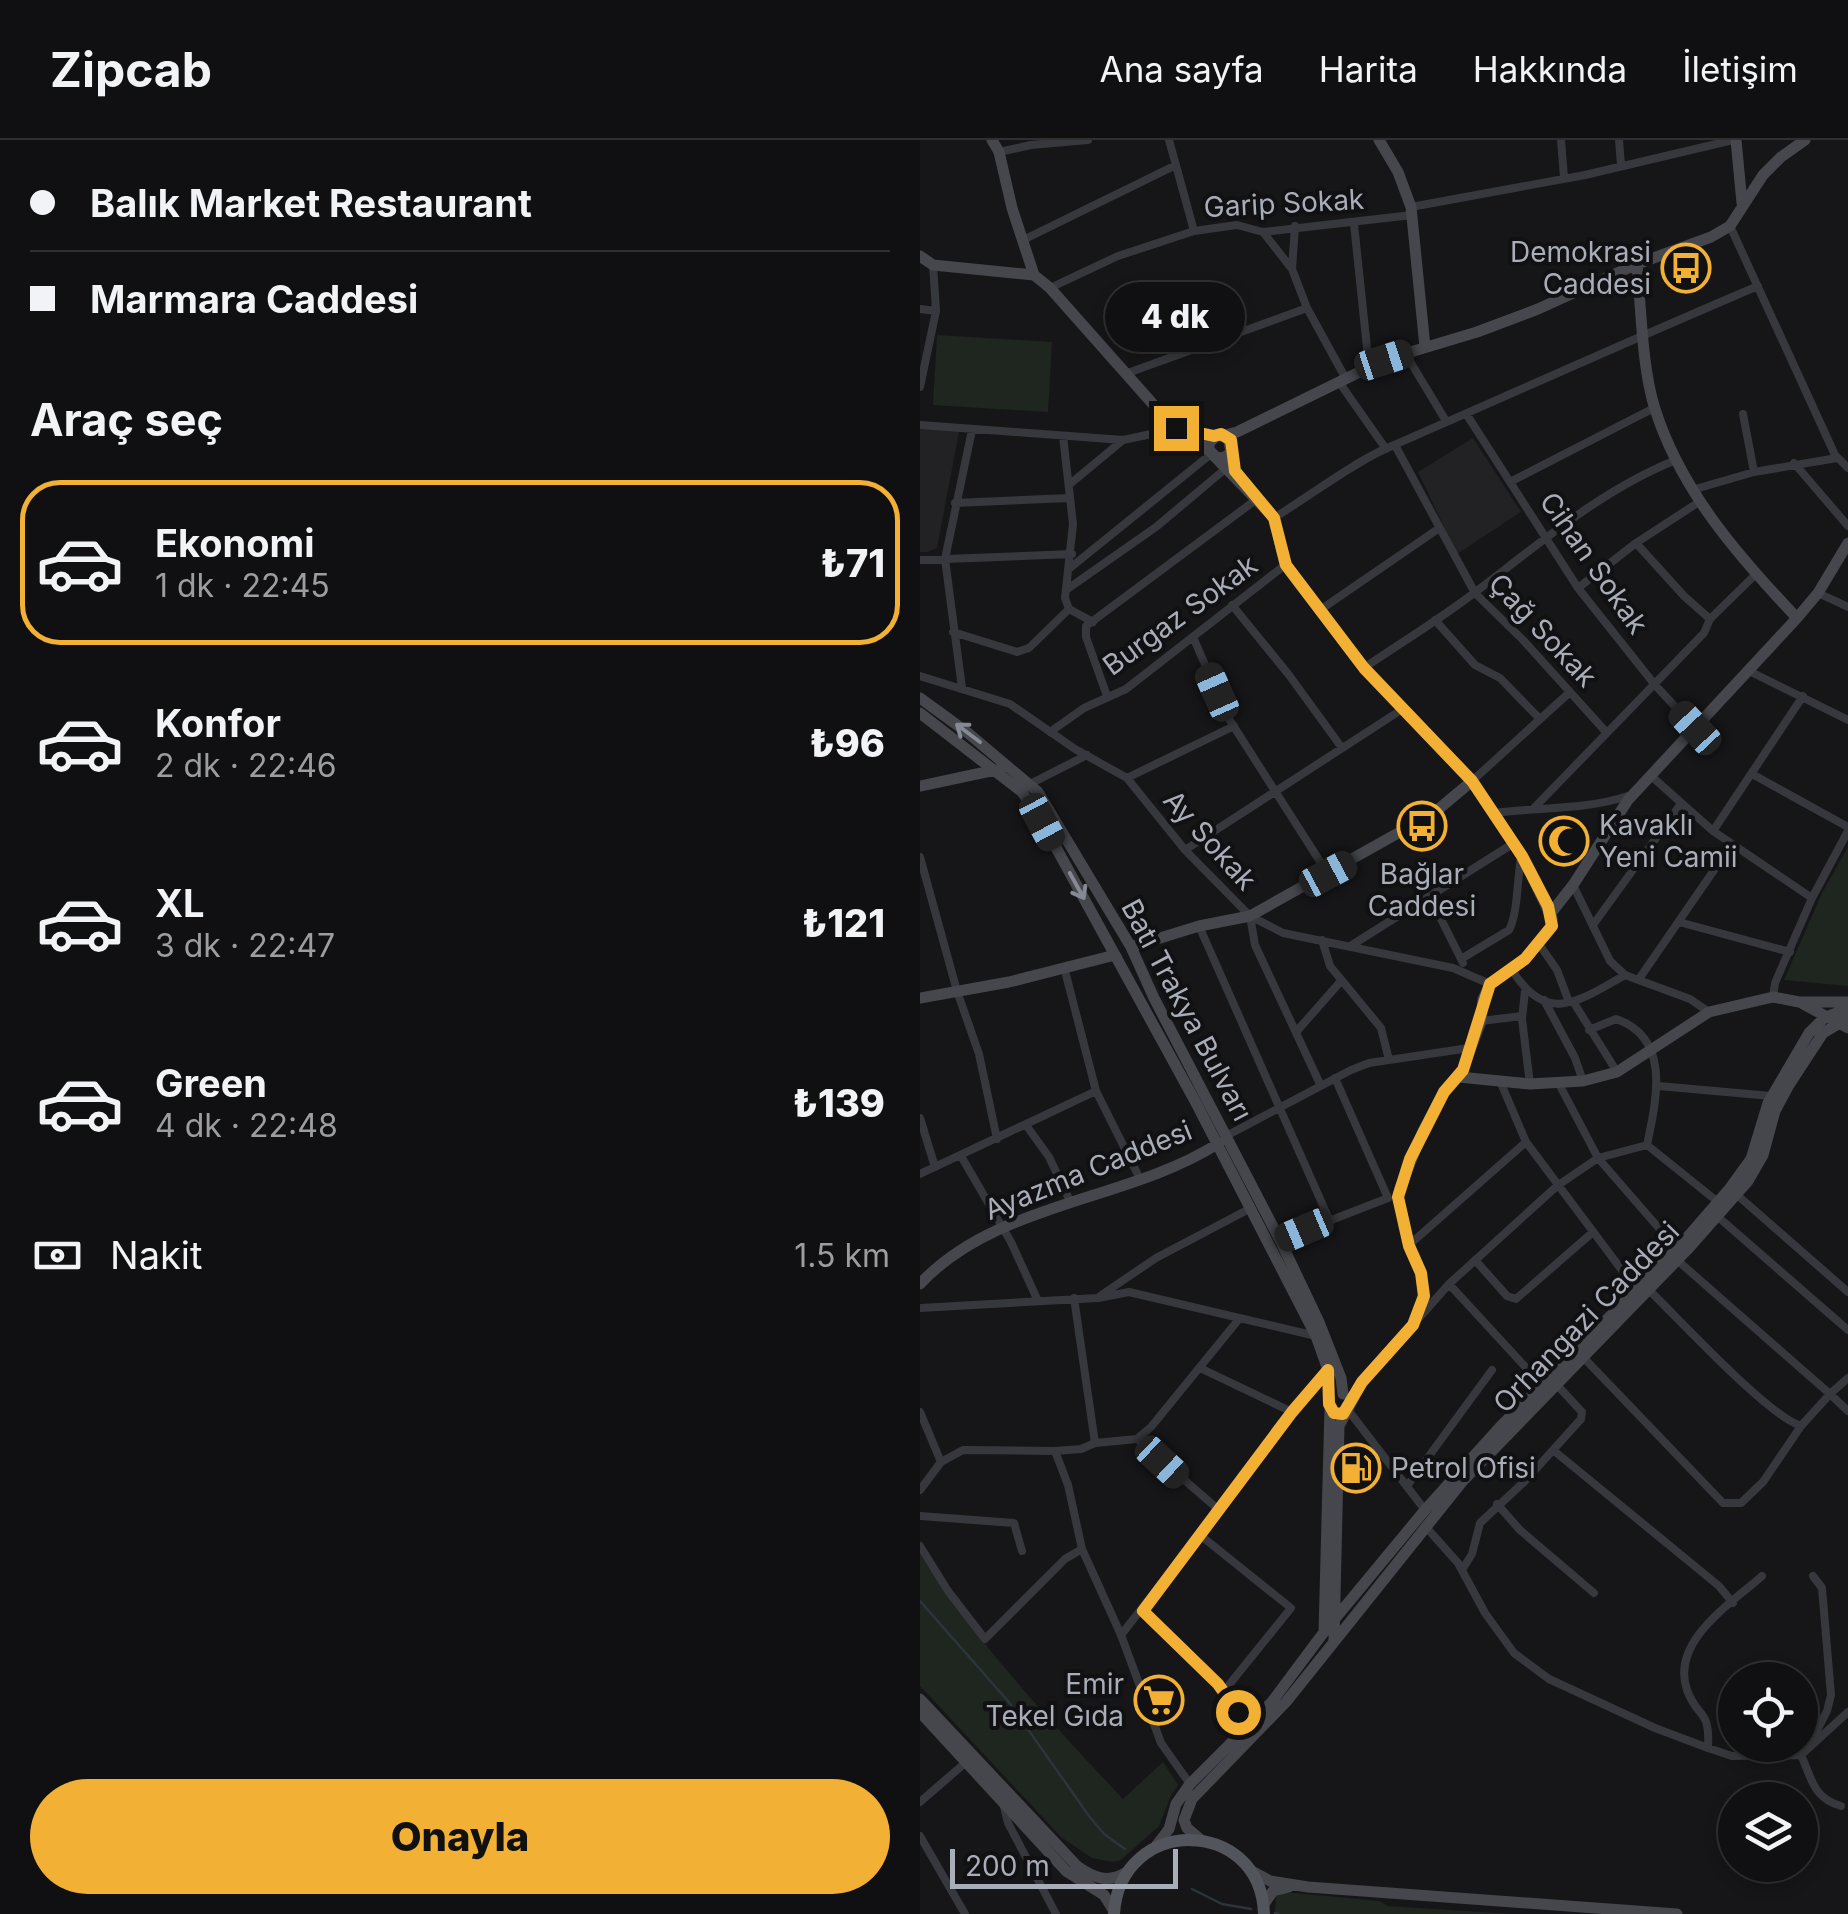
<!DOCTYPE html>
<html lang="tr">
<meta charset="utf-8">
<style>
body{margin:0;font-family:Inter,sans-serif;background:#1e1e20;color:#f1f3f6;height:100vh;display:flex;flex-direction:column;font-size:38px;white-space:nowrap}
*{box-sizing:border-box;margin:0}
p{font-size:32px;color:#9c9d9f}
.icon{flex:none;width:55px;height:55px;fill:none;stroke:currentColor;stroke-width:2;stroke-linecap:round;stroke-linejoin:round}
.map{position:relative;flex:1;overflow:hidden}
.drawer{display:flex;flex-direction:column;background:#101012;width:920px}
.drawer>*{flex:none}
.top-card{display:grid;align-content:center;height:220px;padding:0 30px;background:#101012}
.controls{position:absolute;left:798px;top:1522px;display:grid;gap:20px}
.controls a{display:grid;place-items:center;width:100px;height:100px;border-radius:50%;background:#101012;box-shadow:0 5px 15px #0003,0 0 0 2px #303032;font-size:50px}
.scale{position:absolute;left:30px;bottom:25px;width:228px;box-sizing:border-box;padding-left:10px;border:5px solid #a8adb8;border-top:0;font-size:28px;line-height:35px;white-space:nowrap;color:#a8adb8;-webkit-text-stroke:8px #111113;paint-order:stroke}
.end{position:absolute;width:45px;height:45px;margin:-22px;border:12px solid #f2b134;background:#111;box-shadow:0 0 0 5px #111}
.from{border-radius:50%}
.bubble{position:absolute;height:70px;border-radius:35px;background:#101012;box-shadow:0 5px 15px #0003,0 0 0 2px #303032;font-size:32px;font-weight:800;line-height:70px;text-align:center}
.car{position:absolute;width:30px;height:60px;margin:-30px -15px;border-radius:12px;box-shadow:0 0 8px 2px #0007;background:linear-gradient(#222 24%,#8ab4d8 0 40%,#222 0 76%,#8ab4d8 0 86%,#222 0)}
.top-card b{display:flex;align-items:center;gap:35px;height:95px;font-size:38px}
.top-card b+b{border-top:2px solid #303032}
.top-card i{width:25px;height:25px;background:#f1f3f6}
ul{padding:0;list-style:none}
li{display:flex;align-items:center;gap:30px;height:165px;margin:0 20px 15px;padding:0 10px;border:5px solid transparent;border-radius:40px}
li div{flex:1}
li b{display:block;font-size:38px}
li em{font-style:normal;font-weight:800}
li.current{border-color:#f2b134}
li>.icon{width:90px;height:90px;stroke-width:1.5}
h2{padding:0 30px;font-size:45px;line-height:120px}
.pay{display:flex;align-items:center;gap:25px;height:110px;padding:0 30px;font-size:38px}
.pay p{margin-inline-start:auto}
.button{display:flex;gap:20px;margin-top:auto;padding:20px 30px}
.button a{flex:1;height:115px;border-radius:60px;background:#f2b134;color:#111;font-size:40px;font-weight:800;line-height:115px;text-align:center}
header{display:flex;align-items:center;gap:60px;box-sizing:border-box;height:140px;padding:0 50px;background:#101012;border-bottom:2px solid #303032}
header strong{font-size:48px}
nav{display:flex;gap:55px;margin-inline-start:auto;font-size:35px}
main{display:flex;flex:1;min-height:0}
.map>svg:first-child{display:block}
.built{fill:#222225}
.green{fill:#1e261f}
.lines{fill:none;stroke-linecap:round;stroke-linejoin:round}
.stream{stroke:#2c353c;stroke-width:2.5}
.street{stroke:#37383d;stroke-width:8}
.secondary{stroke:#45474d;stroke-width:11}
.primary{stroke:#53555c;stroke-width:12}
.oneway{stroke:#858993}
.route{stroke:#f2b134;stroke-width:12}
.labels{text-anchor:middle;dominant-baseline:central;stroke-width:8;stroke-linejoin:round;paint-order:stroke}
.street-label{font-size:28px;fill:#a8adb8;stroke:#111113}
.poi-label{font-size:28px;fill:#a8adb8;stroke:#111113;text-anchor:end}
</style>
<header>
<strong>Zipcab</strong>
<nav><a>Ana sayfa</a><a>Harita</a><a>Hakkında</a><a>İletişim</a></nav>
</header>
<main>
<section class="drawer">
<div class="top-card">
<b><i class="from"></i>Balık Market Restaurant</b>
<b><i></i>Marmara Caddesi</b>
</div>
<h2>Araç seç</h2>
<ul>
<li class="current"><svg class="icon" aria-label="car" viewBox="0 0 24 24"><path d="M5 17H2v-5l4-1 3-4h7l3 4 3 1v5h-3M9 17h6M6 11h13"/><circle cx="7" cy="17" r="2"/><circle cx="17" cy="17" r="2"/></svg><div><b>Ekonomi</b><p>1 dk · 22:45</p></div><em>₺71</em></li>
<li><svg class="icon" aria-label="car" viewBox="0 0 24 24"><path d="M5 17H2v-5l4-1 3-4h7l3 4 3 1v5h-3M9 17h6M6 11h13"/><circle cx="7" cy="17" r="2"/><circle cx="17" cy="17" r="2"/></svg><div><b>Konfor</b><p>2 dk · 22:46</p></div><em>₺96</em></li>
<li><svg class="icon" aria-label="car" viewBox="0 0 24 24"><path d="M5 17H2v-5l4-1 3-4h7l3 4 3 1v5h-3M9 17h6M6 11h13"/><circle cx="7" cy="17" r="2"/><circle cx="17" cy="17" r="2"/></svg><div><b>XL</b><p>3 dk · 22:47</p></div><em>₺121</em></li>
<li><svg class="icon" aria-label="car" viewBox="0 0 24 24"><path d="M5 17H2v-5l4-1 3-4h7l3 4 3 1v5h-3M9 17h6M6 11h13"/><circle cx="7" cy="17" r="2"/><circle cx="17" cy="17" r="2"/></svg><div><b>Green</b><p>4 dk · 22:48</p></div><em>₺139</em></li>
</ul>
<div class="pay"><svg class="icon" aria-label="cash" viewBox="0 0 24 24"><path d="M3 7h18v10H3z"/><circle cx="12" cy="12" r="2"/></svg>Nakit<p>1.5 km</p></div>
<div class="button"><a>Onayla</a></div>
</section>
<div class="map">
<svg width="928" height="1774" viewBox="0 0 928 1774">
<rect width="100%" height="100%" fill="#161618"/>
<path class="built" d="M0 284 40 287 17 408 8 412H0Z
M553 298 601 372 537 414 498 332Z"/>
<path class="green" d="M17 195 132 202 128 272 13 265Z
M928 707V846L864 840 902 753Z
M0 1414C58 1504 130 1581 203 1659L243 1622 258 1645 251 1655 239 1686 201 1720 193 1722 172 1718 141 1697 0 1546Z
M363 1752 460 1761 467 1766 593 1774H355L356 1756Z"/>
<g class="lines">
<path class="stream" d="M0 1461 88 1561 169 1676 184 1694 205 1709
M272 1749 302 1764 331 1769
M355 1773 359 1774"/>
<path class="street" d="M249 0 274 91
M641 0 644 38
M699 0 701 25
M79 12 111 5 168 0
M491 67 665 35 813 0
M434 84 449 227
M375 86 372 129 387 168 426 239
M810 86 915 315 928 328
M343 92 372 129
M103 100 254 26
M130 148 198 116 274 91 317 85 343 92 492 75
M0 169 16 171
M485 213 526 281
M205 234 387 168
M419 242 466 309
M0 247 16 171 13 125
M823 274 834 332
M547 275 658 448 735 545 775 588
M0 285 203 300 255 289
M143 296 153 384 145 458 149 469 173 482
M476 307 555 453 603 500 687 593
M874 323 928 386
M590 342 734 268
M150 344 203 300
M772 350 834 332 917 318
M35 363 149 358
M354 378C388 357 430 325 465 309 589 255 713 199 838 146
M716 403 764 456 790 479
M0 420 152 414
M150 428 291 314
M658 448 716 403 779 362
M146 450 236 387 304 330
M898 453 928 467
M312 465 369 535 422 608
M400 470 518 389
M515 480 555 525 580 538 619 578
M33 492 97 512 109 508 149 469
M273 497 309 579 408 734
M444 528C482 502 522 478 558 450 620 403 683 349 756 320
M829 531 928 580
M0 536 90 564 155 609 207 638 265 710 330 776 363 793 533 828 570 844
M42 548 25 419 52 290
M187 556 166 497V486L337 359
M883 556 793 691 892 758
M130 592 164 568 206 549 365 425
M832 634 928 687
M730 635 793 691
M207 638 314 586
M552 641 650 552
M108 645 167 615
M614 668 784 493 790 479 836 434
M574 673C620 667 665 670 708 656
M265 710 481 570
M0 717 37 851 59 914 77 999
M653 745 690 821 705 835
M509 755 543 823
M330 776 335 805 400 944
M759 782 870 812
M673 785 760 665
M279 786 409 1079
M402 800 410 826 461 888 469 920
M619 804 637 830 649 862
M432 805 594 703
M541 819 589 790C598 774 597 739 601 718
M144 827 176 951 220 1039
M592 830C627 886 659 861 705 835L770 859 789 872
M719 839 812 704
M605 851 602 879 610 944
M853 857 855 843 892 758 928 691
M624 860 655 918 663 941
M654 863 697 932
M561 881 602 876
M669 890 696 879C752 898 736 961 727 1005
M377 891 421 841
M415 938 468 1058
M580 941 606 1002 716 1149
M639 944 678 1018 757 1109
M739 946 851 956
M0 978 15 1027
M106 985 129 1017 151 1063
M306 996 431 930 449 923 549 908
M41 1016 91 1102 118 1161
M0 1034 176 951
M816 1054 928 1152
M797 1076 928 1190
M360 1100 468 1058
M489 1105 606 1002
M555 1120 587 1156 596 1159 673 1092
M529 1144 621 1244
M728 1149C758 1178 848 1276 881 1286L910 1254 757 1120
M180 1156 236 1118 331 1068
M154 1158 175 1303
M0 1168 178 1158 209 1152 396 1196
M499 1178 529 1144 637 1046 678 1018 727 1005 798 1062
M662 1216 803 1363H821L843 1342 881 1286
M280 1228 372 1272
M928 1238 910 1254 928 1271
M428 1270 505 1370
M0 1272 21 1322
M217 1299 231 1287 319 1179
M633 1310 799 1446 813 1463
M135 1311 148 1345 162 1409 201 1495 241 1603 270 1644
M487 1346 572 1230
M0 1350 21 1322 43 1310 135 1311 161 1309 175 1303 217 1299 299 1370
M577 1364 600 1390 674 1453
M0 1376 94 1383 102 1411
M505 1386 538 1423 565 1473 594 1513 629 1539 735 1588 788 1608 812 1616 881 1615 928 1572
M280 1395 371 1468 304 1551
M0 1406 28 1451 65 1499 145 1419 162 1409
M542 1430 552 1414 560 1383 605 1341 661 1279 662 1272 636 1244
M223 1471 298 1544 329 1586
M201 1495 408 1230
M891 1602 907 1571 911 1555 902 1448 893 1436
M788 1608C790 1567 778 1580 767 1550 750 1501 812 1463 842 1436
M881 1615C892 1639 893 1658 921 1666
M0 1662 45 1623
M84 1667 88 1683 136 1774
M0 1696 45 1774"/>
<path class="secondary" d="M72 0 79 12 92 68 114 135
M459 0 478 32 491 67 505 207
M816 0 822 63
M0 116 13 125 114 135 130 148 255 289 276 306 289 310
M717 124C721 167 722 229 735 269 761 351 819 417 877 478
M305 295 317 292 464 220 557 192 618 169 717 124 791 97 810 86 843 35 861 17 885 0
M311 312 305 317 297 318 289 310V303L297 295 308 297 315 331 321 342
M294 316 354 378 365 425 444 528 552 641 602 716 632 778V786L605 819 570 844 563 859 561 881 543 929 524 952 503 991 480 1048 478 1057 489 1105 501 1133 504 1156 493 1185 442 1242 419 1286 414 1500
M0 558 48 593 118 652 211 807 234 858 360 1100 399 1182 421 1238 423 1254
M0 573 102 652 122 682 275 961 396 1196 408 1230 409 1265
M0 646 80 629
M631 773 653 745 708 660 877 478 898 453 928 403
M211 807 279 786 330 776 514 673 552 641
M0 858 89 842 195 815 197 818
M883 864 928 888
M539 937 610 944 663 941 697 932 789 872 853 857 879 862H928
M0 1144C76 1062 209 1061 299 1003
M404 1492 410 1268
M0 1559 157 1726C174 1738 188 1744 207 1732
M0 1572 146 1731 184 1755 194 1771
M281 1700 267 1688 264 1680 272 1659 366 1562 542 1342 767 1110 828 1041 843 1015 855 971 869 945 903 893 928 878
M236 1706 249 1689 256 1664 270 1644 351 1563 404 1492 505 1370 580 1287 757 1109 810 1048 831 1019 848 963 889 893 904 878 928 868
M330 1730 350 1741 388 1747 757 1774
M344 1764 353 1751 369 1747"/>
<path class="primary" d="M194 1774C200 1675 341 1676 344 1774"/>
</g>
<defs><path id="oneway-shaft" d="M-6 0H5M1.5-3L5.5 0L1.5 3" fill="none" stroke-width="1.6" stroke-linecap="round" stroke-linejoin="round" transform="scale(2.5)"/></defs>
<g class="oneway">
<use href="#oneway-shaft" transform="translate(48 593) rotate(-143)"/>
<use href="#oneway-shaft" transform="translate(157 746) rotate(61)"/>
</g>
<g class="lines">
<path class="route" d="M256 288 294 296 301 294 311 300 315 331 354 378 366 425 444 528 552 641 602 716 628 766 632 786 605 819 570 844 543 930 524 952 490 1019 478 1057 489 1106 501 1133 504 1156 493 1185 442 1242 423 1274 414 1273 409 1264 408 1230 372 1272 223 1471 298 1544 318 1572"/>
</g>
<defs>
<g id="bus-ring" transform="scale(2.5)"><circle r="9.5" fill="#111113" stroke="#f2b134" stroke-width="1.5"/><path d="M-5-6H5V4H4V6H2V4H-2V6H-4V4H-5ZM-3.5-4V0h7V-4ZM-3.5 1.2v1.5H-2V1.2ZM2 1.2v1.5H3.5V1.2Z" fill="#f2b134"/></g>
<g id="mosque-ring" transform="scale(2.5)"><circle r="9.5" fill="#111113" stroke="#f2b134" stroke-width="1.5"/><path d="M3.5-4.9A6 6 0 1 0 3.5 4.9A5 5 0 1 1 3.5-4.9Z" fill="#f2b134"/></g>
<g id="fuel-ring" transform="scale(2.5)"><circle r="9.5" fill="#111113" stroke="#f2b134" stroke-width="1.5"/><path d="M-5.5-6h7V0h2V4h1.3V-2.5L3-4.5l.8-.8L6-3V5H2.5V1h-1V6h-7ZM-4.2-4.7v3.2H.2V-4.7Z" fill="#f2b134"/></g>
<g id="supermarket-ring" transform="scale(2.5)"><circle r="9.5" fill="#111113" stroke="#f2b134" stroke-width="1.5"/><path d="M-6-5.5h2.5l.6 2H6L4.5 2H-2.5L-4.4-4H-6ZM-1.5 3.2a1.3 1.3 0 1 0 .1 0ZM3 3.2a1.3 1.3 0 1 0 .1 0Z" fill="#f2b134"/></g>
</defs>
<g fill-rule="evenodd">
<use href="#bus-ring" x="766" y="128"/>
<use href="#bus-ring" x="502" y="686"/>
<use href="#mosque-ring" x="644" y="701"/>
<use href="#fuel-ring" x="436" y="1328"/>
<use href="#supermarket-ring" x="239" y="1560"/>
</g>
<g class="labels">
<g class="street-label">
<text transform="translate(364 63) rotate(-3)">Garip Sokak</text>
<text transform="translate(674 423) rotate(55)">Cihan Sokak</text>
<text transform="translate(260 475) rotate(-36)">Burgaz Sokak</text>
<text transform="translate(623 490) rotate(47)">Çağ Sokak</text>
<text transform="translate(290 700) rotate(48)">Ay Sokak</text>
<text transform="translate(267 870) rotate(62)">Batı Trakya Bulvarı</text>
<text transform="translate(168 1030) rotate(-22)">Ayazma Caddesi</text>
<text transform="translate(666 1177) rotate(-46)">Orhangazi Caddesi</text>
</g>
<g class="poi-label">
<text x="731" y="112">Demokrasi<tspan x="731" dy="32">Caddesi</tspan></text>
<text x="679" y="685" text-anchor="start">Kavaklı<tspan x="679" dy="32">Yeni Camii</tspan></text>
<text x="502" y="734" text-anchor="middle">Bağlar<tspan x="502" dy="32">Caddesi</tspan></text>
<text x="471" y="1328" text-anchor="start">Petrol Ofisi</text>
<text x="204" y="1544">Emir<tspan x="204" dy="32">Tekel Gıda</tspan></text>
</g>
</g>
</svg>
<div class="controls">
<a><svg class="icon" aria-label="locate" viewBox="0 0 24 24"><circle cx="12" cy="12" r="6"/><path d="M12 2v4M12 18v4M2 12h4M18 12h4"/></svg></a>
<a><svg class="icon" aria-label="layers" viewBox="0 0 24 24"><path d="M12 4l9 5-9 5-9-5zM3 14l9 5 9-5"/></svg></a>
</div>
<div class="scale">200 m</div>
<i class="end from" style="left:318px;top:1572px"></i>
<i class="end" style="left:256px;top:288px"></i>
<div class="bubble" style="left:185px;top:142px;width:140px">4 dk</div>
<i class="car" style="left:464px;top:220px;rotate:72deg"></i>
<i class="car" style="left:297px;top:552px;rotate:336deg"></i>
<i class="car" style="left:775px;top:588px;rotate:317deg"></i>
<i class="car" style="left:122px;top:682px;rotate:152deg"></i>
<i class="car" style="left:408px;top:734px;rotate:62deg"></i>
<i class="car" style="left:384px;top:1090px;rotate:247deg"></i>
<i class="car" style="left:242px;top:1322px;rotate:133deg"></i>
</div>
</main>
